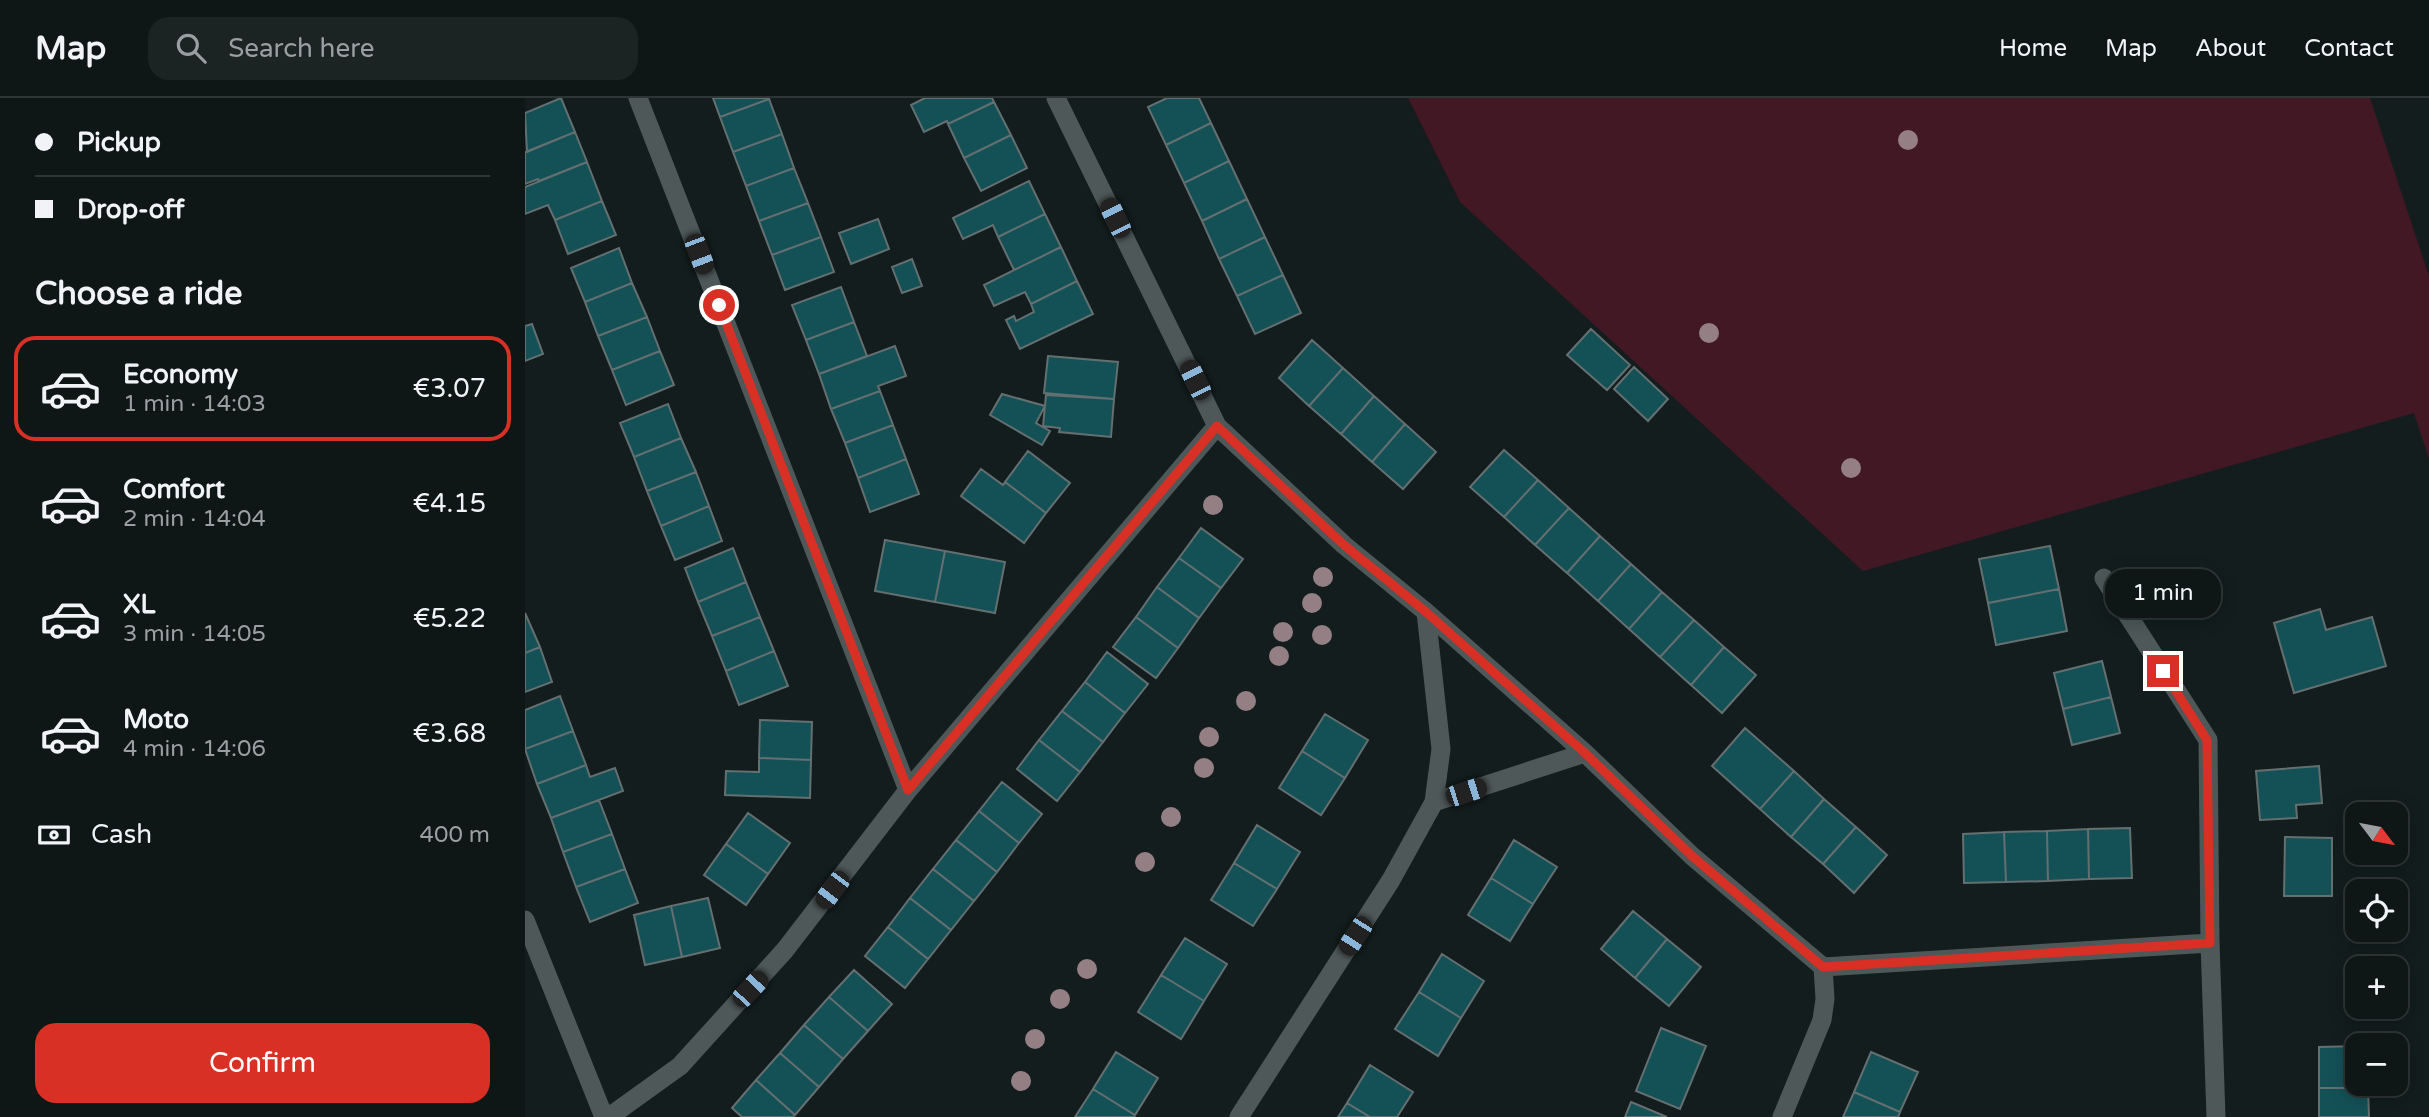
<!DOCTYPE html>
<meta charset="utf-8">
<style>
body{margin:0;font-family:"Varela Round",sans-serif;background:#1c2323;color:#f1f3f6;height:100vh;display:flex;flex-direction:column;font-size:26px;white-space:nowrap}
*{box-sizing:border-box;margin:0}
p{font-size:23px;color:#9b9fa1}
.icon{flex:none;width:38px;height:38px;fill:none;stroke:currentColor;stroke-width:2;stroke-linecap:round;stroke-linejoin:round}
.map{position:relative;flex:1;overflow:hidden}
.panel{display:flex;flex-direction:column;background:#0e1616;width:525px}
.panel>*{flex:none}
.guide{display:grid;align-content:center;height:154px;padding:0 35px;background:#0e1616}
.needle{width:46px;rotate:122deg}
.buttons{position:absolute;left:1820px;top:704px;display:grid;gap:14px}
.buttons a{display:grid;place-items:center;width:63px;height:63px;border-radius:14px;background:#0e1616;box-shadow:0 4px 18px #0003,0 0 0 2px #2e3535;font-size:35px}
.end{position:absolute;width:32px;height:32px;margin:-16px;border:9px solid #d93025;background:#fff;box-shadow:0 0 0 4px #fff}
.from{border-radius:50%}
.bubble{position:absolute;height:49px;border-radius:21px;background:#0e1616;box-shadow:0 4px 18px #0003,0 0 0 2px #2e3535;font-size:23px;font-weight:600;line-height:49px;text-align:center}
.car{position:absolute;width:21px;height:42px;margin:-21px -10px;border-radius:9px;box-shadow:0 0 5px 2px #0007;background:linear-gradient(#222 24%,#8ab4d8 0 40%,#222 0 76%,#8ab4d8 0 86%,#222 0)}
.guide b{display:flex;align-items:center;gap:24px;height:66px;font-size:26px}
.guide b+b{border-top:2px solid #2e3535}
.guide i{width:18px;height:18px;background:#f1f3f6}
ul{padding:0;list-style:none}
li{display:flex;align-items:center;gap:21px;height:105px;margin:0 14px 10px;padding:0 21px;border:4px solid transparent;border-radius:21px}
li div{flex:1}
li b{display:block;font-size:26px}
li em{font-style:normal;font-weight:600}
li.active{border-color:#d93025}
li>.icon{width:63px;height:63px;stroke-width:1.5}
h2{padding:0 35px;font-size:32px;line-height:84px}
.pay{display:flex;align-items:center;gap:18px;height:77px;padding:0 35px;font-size:26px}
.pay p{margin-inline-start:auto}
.cta{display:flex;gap:14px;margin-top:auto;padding:14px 35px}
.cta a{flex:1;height:80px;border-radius:21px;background:#d93025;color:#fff;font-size:28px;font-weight:600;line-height:80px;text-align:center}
header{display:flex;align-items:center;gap:42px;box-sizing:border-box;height:98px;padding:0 35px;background:#0e1616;border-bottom:2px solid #2e3535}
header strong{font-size:33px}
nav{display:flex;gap:38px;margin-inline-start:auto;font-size:24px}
.search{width:490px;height:63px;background:#1c2323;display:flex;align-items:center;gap:18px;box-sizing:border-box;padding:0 24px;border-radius:21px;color:#9b9fa1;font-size:26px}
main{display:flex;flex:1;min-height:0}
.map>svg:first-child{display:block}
.green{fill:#421824}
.building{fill:#145157;stroke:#646f70;stroke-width:2}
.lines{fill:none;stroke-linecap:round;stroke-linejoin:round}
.minor{stroke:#4e5859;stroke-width:19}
.tree{fill:#937f84}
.route{stroke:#d93025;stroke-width:9}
</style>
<header>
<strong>Map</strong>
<div class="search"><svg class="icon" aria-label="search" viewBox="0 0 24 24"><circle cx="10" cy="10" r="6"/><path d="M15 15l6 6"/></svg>Search here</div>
<nav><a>Home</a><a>Map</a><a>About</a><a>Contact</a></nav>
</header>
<main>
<section class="panel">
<div class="guide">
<b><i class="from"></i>Pickup</b>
<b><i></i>Drop-off</b>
</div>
<h2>Choose a ride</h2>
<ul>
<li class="active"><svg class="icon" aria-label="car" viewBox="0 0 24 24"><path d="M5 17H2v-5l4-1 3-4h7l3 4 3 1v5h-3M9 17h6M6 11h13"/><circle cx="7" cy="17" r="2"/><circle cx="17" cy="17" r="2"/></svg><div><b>Economy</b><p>1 min · 14:03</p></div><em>€3.07</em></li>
<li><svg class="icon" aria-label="car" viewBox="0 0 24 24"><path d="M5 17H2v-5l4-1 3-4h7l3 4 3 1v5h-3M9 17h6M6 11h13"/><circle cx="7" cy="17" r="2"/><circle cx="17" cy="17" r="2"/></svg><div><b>Comfort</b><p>2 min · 14:04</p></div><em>€4.15</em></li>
<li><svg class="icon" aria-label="car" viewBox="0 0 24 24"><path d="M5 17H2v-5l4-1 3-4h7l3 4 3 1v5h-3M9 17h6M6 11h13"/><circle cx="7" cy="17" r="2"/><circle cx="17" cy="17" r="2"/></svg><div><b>XL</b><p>3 min · 14:05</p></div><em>€5.22</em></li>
<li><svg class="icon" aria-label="car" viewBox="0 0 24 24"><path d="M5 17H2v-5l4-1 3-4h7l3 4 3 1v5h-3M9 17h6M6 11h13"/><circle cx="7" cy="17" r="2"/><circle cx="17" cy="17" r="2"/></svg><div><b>Moto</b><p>4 min · 14:06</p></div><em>€3.68</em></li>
</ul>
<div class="pay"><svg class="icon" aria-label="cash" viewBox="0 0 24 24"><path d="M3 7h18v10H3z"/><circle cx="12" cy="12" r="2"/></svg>Cash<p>400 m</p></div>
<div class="cta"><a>Confirm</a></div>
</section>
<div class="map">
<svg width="1904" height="1019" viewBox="0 0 1904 1019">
<rect width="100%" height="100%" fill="#131d1d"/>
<path class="green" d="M883 0H1845L1904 178V361L1889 315 1338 473 935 104Z"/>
<path class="building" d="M36 0 50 34 2 54 0 15Z
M188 0H243L244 1 195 19Z
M400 0H467L469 4 423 26 422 23 399 34 386 7Z
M642 0H674L686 25 641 47 623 9Z
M244 1 257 36 208 54 195 19Z
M469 4 486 37 439 60 423 26Z
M686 25 704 63 659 85 641 47Z
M50 34 62 64 14 83 13 81 0 86V54Z
M257 36 269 70 221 88 208 54Z
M486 37 502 70 456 93 439 60Z
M704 63 722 101 677 123 659 85Z
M62 64 77 103 30 122 23 107 0 116V89Z
M269 70 283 105 234 123 221 88Z
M504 83 520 116 473 139 468 127 438 141 428 120Z
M722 101 740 139 694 161 677 123Z
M77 103 91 137 43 156 30 122Z
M283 105 296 139 247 157 234 123Z
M520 116 536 149 489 172 473 139Z
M353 121 364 151 326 166 314 135Z
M296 139 309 174 260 192 247 157Z
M740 139 758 177 712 198 694 161Z
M536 149 552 183 506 206 500 194 469 208 459 187Z
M94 150 107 185 60 204 46 170Z
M387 161 397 188 377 195 367 169Z
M758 177 776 215 730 236 712 198Z
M552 183 568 216 495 251 481 222 489 218 491 223 509 214 506 206Z
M107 185 122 219 73 238 60 204Z
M316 189 329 224 281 242 267 207Z
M122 219 135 253 87 272 73 238Z
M329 224 342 258 294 276 281 242Z
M7 226 18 256 0 263V228Z
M1066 231 1105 267 1082 292 1042 257Z
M787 242 818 270 784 308 754 280Z
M370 248 381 278 353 288 355 293 306 311 294 276Z
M135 253 149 287 101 307 87 272Z
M523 258 593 264 589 301 519 295Z
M1109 269 1143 301 1123 323 1089 291Z
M818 270 849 298 816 336 784 308Z
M355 293 368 327 320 345 306 311Z
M477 296 520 308 511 325 525 333 517 347 465 317Z
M521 297 589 301 586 339 534 334 535 330 518 328Z
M849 298 880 326 847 364 816 336Z
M143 306 156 340 109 359 95 325Z
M880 326 911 354 878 391 847 364Z
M368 327 381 361 333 380 320 345Z
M156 340 171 374 122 393 109 359Z
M979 352 1013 382 979 419 945 389Z
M503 353 545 385 521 415 480 384Z
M381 361 394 396 345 414 333 380Z
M456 371 478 387 480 384 521 415 499 445 436 398Z
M171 374 184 408 136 428 122 393Z
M1013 382 1044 410 1010 447 979 419Z
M184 408 197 443 150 462 136 428Z
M1044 410 1075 438 1042 475 1010 447Z
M676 430 718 461 696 490 654 460Z
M1075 438 1106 466 1073 503 1042 475Z
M360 442 420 453 410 504 350 493Z
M1525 448 1534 491 1463 505 1454 461Z
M208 450 221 484 173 504 160 470Z
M420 453 480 464 470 515 410 504Z
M654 460 696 490 674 520 632 489Z
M1106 466 1137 494 1104 531 1073 503Z
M221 484 235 519 187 538 173 504Z
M632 489 674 520 653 550 611 519Z
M1534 491 1542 533 1471 547 1463 505Z
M1137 494 1169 522 1135 559 1104 531Z
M1795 511 1801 532 1847 519 1861 568 1769 595 1749 525Z
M0 515 15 549 0 555Z
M235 519 249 553 201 573 187 538Z
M611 519 653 550 631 580 588 549Z
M1169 522 1199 549 1166 587 1135 559Z
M15 549 27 584 0 594V555Z
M1199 549 1231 577 1197 615 1166 587Z
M249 553 263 588 214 607 201 573Z
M582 554 623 586 600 615 560 584Z
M1577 563 1586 599 1538 611 1529 575Z
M560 584 600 615 578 644 537 613Z
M35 598 48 633 0 651V612Z
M1586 599 1595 635 1547 647 1538 611Z
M537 613 578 644 555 674 514 642Z
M800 616 843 642 820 680 777 653Z
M235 622 287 624 286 662 234 660Z
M1220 630 1269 673 1235 711 1187 668Z
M48 633 61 667 12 686 0 651Z
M514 642 555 674 532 703 492 671Z
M777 653 820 680 796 717 754 690Z
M234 660 286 662 285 700 200 697 201 673 234 674Z
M61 667 65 679 90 670 98 693 26 720 12 686Z
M1794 668 1797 705 1771 707 1772 720 1735 722 1731 673Z
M1269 673 1299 701 1266 739 1235 711Z
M477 684 517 716 494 745 454 713Z
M1299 701 1331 729 1298 766 1266 739Z
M74 702 87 736 38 754 26 720Z
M454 713 494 745 472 774 431 742Z
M223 715 265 745 243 776 201 746Z
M732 727 775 754 752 791 709 765Z
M1331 729 1362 757 1329 795 1298 766Z
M1605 730 1607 780 1564 781 1563 731Z
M1563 731 1564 781 1523 783 1522 733Z
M1522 733 1523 783 1481 784 1479 734Z
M1479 734 1481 784 1439 785 1438 736Z
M87 736 100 771 51 789 38 754Z
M1760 739 1807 740V798H1759Z
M431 742 472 774 449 803 408 771Z
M989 742 1032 769 1008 806 966 780Z
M201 746 243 776 221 807 179 777Z
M709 765 752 791 728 828 686 802Z
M100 771 113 805 65 824 51 789Z
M408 771 449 803 426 832 385 800Z
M966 780 1008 806 985 843 943 817Z
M183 800 195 850 157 859 146 808Z
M385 800 426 832 403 861 363 829Z
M146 808 157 859 120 867 109 817Z
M1108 813 1142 841 1110 880 1076 851Z
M363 829 403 861 380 890 340 858Z
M660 840 702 866 679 903 636 877Z
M1142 841 1176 869 1144 908 1110 880Z
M917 856 959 883 936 920 894 894Z
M329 872 367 906 343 933 304 899Z
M636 877 679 903 656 941 613 914Z
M894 894 936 920 913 958 870 931Z
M304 899 343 933 318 961 279 927Z
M279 927 318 961 294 989 255 955Z
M1136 930 1181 948 1155 1011 1111 993Z
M1832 948V985H1843V990H1794V949Z
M591 954 633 980 610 1017 568 991Z
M1346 954 1393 974 1375 1014 1329 994Z
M255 955 294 989 270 1017 231 982Z
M845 967 888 994 872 1019H845L822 1005Z
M231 982 270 1017 268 1019H217L207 1010Z
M1794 990H1843L1844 1019H1794Z
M568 991 610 1017 609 1019H550Z
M1329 994 1375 1014 1373 1019H1318Z
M1106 1004 1142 1019H1100Z
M822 1005 845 1019H813Z"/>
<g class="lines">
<path class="minor" d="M113 0 383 692
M531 0 692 328 819 447 901 514 1060 655 1167 758 1298 869 1685 845
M1579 480 1683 642 1685 845 1691 1019
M909 704 1060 655
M0 822 79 1019
M84 1019 155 968 260 852 383 692 692 328
M714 1019 866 782 909 704 916 651 901 514
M1257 1019 1297 922 1300 901 1298 869"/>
</g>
<g class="tree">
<circle cx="1383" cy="42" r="10"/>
<circle cx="1184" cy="235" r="10"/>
<circle cx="1326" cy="370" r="10"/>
<circle cx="688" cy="407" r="10"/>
<circle cx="798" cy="479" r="10"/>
<circle cx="787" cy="505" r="10"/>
<circle cx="758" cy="534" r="10"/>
<circle cx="797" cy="537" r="10"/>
<circle cx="754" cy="558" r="10"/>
<circle cx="721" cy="603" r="10"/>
<circle cx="684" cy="639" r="10"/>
<circle cx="679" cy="670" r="10"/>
<circle cx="646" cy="719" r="10"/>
<circle cx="620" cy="764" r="10"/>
<circle cx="562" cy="871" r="10"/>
<circle cx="535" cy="901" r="10"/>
<circle cx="510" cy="941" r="10"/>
<circle cx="496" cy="983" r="10"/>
</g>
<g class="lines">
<path class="route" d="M194 207 383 692 692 328 819 447 901 514 1060 655 1167 758 1298 869 1685 845 1682 642 1638 573"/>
</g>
</svg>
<div class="buttons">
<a><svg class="needle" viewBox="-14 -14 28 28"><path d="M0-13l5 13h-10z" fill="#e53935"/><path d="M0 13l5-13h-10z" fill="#9b9fa1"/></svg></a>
<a><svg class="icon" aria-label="locate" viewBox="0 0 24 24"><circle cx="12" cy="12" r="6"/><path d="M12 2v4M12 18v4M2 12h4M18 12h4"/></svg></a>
<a>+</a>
<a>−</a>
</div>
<i class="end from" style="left:194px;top:207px"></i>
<i class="end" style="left:1638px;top:573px"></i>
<div class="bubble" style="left:1580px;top:471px;width:116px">1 min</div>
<i class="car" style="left:590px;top:120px;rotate:334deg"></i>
<i class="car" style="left:174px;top:156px;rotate:159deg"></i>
<i class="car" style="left:670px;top:282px;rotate:334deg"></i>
<i class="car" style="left:941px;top:694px;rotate:72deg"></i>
<i class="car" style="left:307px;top:792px;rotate:217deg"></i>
<i class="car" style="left:830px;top:838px;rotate:213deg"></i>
<i class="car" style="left:225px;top:891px;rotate:43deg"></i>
</div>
</main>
